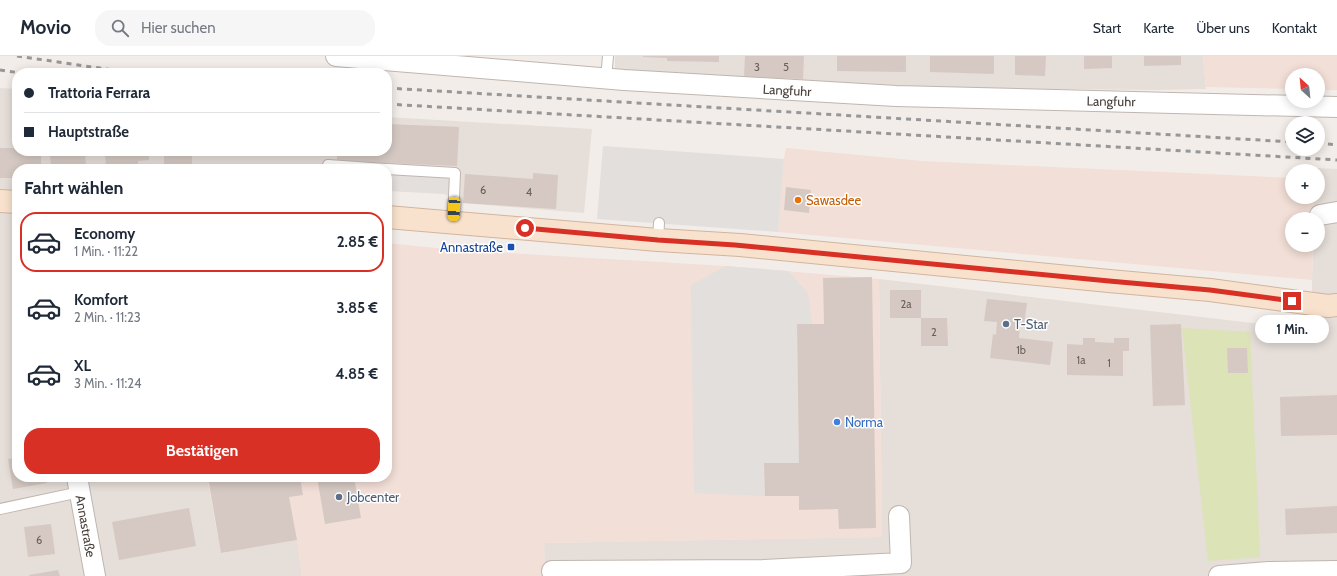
<!DOCTYPE html>
<html lang="de">
<meta charset="utf-8">
<style>
body{margin:0;font-family:Cabin,sans-serif;background:#f6f6f7;color:#1f2937;height:100vh;display:flex;flex-direction:column;font-size:15px;white-space:nowrap}
*{box-sizing:border-box;margin:0}
p{font-size:13px;color:#747a83}
.icon{flex:none;width:22px;height:22px;fill:none;stroke:currentColor;stroke-width:2;stroke-linecap:round;stroke-linejoin:round}
.map{position:relative;flex:1;overflow:hidden}
.panel{position:absolute;left:12px;top:108px;width:380px;height:318px;display:flex;flex-direction:column;background:#fff;border-radius:16px;box-shadow:0 2px 10px #0003}
.panel>*{flex:none}
.guide{position:absolute;left:12px;top:12px;width:380px;height:88px;border-radius:16px;box-shadow:0 2px 10px #0003;display:grid;align-content:center;height:88px;padding:0 12px;background:#fff}
.needle{width:26px;rotate:333deg}
.fabs{position:absolute;left:1285px;top:12px;display:grid;gap:8px}
.fabs a{display:grid;place-items:center;width:40px;height:40px;border-radius:50%;background:#fff;box-shadow:0 2px 10px #0003;font-size:20px}
.end{position:absolute;width:18px;height:18px;margin:-9px;border:5px solid #d93025;background:#fff;box-shadow:0 0 0 2px #fff}
.from{border-radius:50%}
.bubble{position:absolute;height:28px;border-radius:14px;background:#fff;box-shadow:0 2px 10px #0003;font-size:13px;font-weight:700;line-height:28px;text-align:center}
.car{position:absolute;width:12px;height:24px;margin:-12px -6px;border-radius:5px;box-shadow:0 0 3px 1px #0007;background:linear-gradient(#f5c518 24%,#345 0 40%,#f5c518 0 76%,#345 0 86%,#f5c518 0)}
.guide b{display:flex;align-items:center;gap:14px;height:38px;font-size:15px}
.guide b+b{border-top:1px solid #e0e1e3}
.guide i{width:10px;height:10px;background:#1f2937}
ul{padding:0;list-style:none}
li{display:flex;align-items:center;gap:12px;height:60px;margin:0 8px 6px;padding:0 4px;border:2px solid transparent;border-radius:16px}
li div{flex:1}
li b{display:block;font-size:15px}
li em{font-style:normal;font-weight:700}
li.selected{border-color:#d93025}
li>.icon{width:36px;height:36px;stroke-width:1.5}
h2{padding:0 12px;font-size:18px;line-height:48px}
.primary-button{display:flex;gap:8px;margin-top:auto;padding:8px 12px}
.primary-button a{flex:1;height:46px;border-radius:16px;background:#d93025;color:#fff;font-size:16px;font-weight:700;line-height:46px;text-align:center}
header{display:flex;align-items:center;gap:24px;box-sizing:border-box;height:56px;padding:0 20px;background:#fff;border-bottom:1px solid #e0e1e3}
header strong{font-size:19px}
nav{display:flex;gap:22px;margin-inline-start:auto;font-size:14px}
.search{width:280px;height:36px;background:#f6f6f7;display:flex;align-items:center;gap:10px;box-sizing:border-box;padding:0 14px;border-radius:16px;color:#747a83;font-size:15px}
.map>svg:first-child{display:block}
.residential{fill:#e6ded8}
.commercial{fill:#f2dfd7}
.green{fill:#dce3b7}
.parking{fill:#e2dfdd}
.building{fill:#d6c9c3}
.lines{fill:none;stroke-linecap:round;stroke-linejoin:round}
.service-casing{stroke:#c0b6b0;stroke-width:12}
.minor-casing{stroke:#c0b6b0;stroke-width:22}
.secondary-casing{stroke:#d0b5a0;stroke-width:24}
.service{stroke:#fff;stroke-width:10}
.minor{stroke:#fff;stroke-width:20}
.secondary{stroke:#f9e2cd;stroke-width:22}
.rail{stroke:#979797;stroke-width:3;stroke-dasharray:5 5;stroke-linecap:butt}
.route{stroke:#d93025;stroke-width:5}
.food-dot{fill:#e8710a;stroke:#fff;stroke-width:1.5}
.transit-dot{fill:#1a4fb4;stroke:#fff;stroke-width:1.5}
.service-dot{fill:#5c6f8a;stroke:#fff;stroke-width:1.5}
.shop-dot{fill:#3f7fe0;stroke:#fff;stroke-width:1.5}
.labels{text-anchor:middle;dominant-baseline:central;stroke-width:3;stroke-linejoin:round;paint-order:stroke}
.number-label{font-size:11px;fill:#6a605b}
.street-label{font-size:13px;fill:#463d38;stroke:#fff}
.food-label{font-size:13px;fill:#c56008;stroke:#fff;text-anchor:start}
.transit-label{font-size:13px;fill:#164399;stroke:#fff;text-anchor:end}
.service-label{font-size:13px;fill:#4e5e75;stroke:#fff;text-anchor:start}
.shop-label{font-size:13px;fill:#366cbe;stroke:#fff;text-anchor:start}
</style>
<header>
<strong>Movio</strong>
<div class="search"><svg class="icon" aria-label="search" viewBox="0 0 24 24"><circle cx="10" cy="10" r="6"/><path d="M15 15l6 6"/></svg>Hier suchen</div>
<nav><a>Start</a><a>Karte</a><a>Über uns</a><a>Kontakt</a></nav>
</header>
<div class="map">
<svg width="1337" height="520" viewBox="0 0 1337 520">
<rect width="100%" height="100%" fill="#f3ede9"/>
<path class="residential" d="M615 0H1203L1206 33 1158 34 943 32 701 22 615 13Z
M0 32 17 33V95H387V61L592 73 584 157 462 147 444 138 387 135V113H17V421H207L221 497 297 484 302 520H0Z
M1315 112 1337 113V520H545L544 487 882 481 879 223 1278 270H1311L1313 189H1318V163H1314V141H1318V115H1315Z"/>
<path class="commercial" d="M1203 0H1337V34H1318V19H1292V33L1206 31Z
M786 92 922 105 1292 122V141H1314V163H1292V189H1313L1312 224 778 176 784 103Z
M387 187 456 194 726 210 879 223 882 481 544 487 545 520H302L297 484 221 497 207 421H387Z"/>
<path class="green" d="M1182 272 1250 276 1260 501 1208 505Z"/>
<path class="parking" d="M603 90 784 103 778 176 597 163Z
M387 114 446 117 445 137 387 133Z
M726 210 788 215 808 237 812 268H797L799 407H764L765 440 694 437 691 229Z"/>
<path class="building" d="M643 0H719V6L667 5V2L643 1Z
M745 0H804L803 23 744 21Z
M837 0H906V16L837 15Z
M930 0H994V18L930 16Z
M1015 0H1046L1045 20 1015 19Z
M1084 0H1112V12L1084 13Z
M1144 0H1181V9L1144 10Z
M387 68 459 71 457 110 337 105V97L323 96V95H387Z
M0 92H17V95H41V113H17V122H0Z
M50 95H85L86 113H51Z
M105 95H149V104L138 105V113H106Z
M164 95H192V113H164Z
M238 108 291 109V113H237Z
M533 117 558 119 556 153 463 147 465 118 533 123Z
M786 131 811 134 809 157 784 154Z
M872 221 876 472 839 473 838 453 799 454V440H765L764 407H799L797 268H824L823 222Z
M890 234H921V262H890Z
M987 243 1027 247 1024 268H1020L1019 282 1053 286 1050 309 990 302 993 278 996 279 997 266 984 265Z
M921 262H947L948 290H921Z
M1181 268 1185 349 1153 350 1150 269Z
M1083 282H1095V286L1114 287V282H1129V295H1123V320L1067 319V288L1083 289Z
M1227 292H1247L1248 317H1228Z
M1337 339V379L1281 380 1280 341Z
M17 402V421H46L47 427 13 433 8 403Z
M208 421H300L303 439 289 441 297 484 221 497Z
M317 421H354L361 462 325 468Z
M1337 450V477L1286 479 1285 453Z
M189 452 196 490 119 504 112 466Z
M51 468 55 498 28 501 24 471Z
M58 514 60 520H29V519Z"/>
<g class="lines">
<g class="service-casing">
<path id="service" d="M606 23 608 0
M327 113 328 109 385 113
M387 113 455 117 453 165
M658 184 659 167
M0 453 80 436"/>
</g>
<g class="minor-casing">
<path id="minor" d="M336 0 624 24 896 40 1337 51
M1320 159 1337 156
M77 421 95 520
M552 515 764 514 901 507 899 460
M1219 520 1269 516 1337 515"/>
</g>
<g class="secondary-casing">
<path id="secondary" d="M0 145 17 146
M387 161 658 184 740 189 1109 225 1210 234 1328 250 1337 249"/>
</g>
<use href="#service" class="service"/>
<use href="#minor" class="minor"/>
<use href="#secondary" class="secondary"/>
<path class="rail" d="M17 0 133 17
M0 14 21 17
M387 32 1292 86
M387 48 1337 104
M1318 87 1337 89"/>
</g>
<g class="lines">
<path class="route" d="M525 172 658 184 735 189 1109 225 1210 234 1292 245"/>
</g>
<circle class="food-dot" cx="798" cy="144" r="4"/>
<rect class="transit-dot" x="507" y="187" width="8" height="8" rx="2"/>
<g class="service-dot">
<circle cx="1006" cy="268" r="4"/>
<circle cx="339" cy="441" r="4"/>
</g>
<circle class="shop-dot" cx="837" cy="366" r="4"/>
<g class="labels">
<g class="number-label">
<text x="757" y="11">3</text>
<text x="786" y="11">5</text>
<text x="483" y="134">6</text>
<text x="529" y="136">4</text>
<text x="906" y="248">2a</text>
<text x="934" y="276">2</text>
<text x="1021" y="294">1b</text>
<text x="1081" y="304">1a</text>
<text x="1109" y="307">1</text>
<text x="39" y="484">6</text>
</g>
<g class="street-label">
<text transform="translate(787 34) rotate(3)">Langfuhr</text>
<text transform="translate(1111 45) rotate(1)">Langfuhr</text>
<text transform="translate(86 470) rotate(80)">Annastraße</text>
</g>
<g class="food-label">
<text x="806" y="144">Sawasdee</text>
</g>
<g class="transit-label">
<text x="503" y="191">Annastraße</text>
</g>
<g class="service-label">
<text x="1014" y="268">T-Star</text>
<text x="347" y="441">Jobcenter</text>
</g>
<g class="shop-label">
<text x="845" y="366">Norma</text>
</g>
</g>
</svg>
<div class="fabs">
<a><svg class="needle" viewBox="-14 -14 28 28"><path d="M0-13l5 13h-10z" fill="#e53935"/><path d="M0 13l5-13h-10z" fill="#747a83"/></svg></a>
<a><svg class="icon" aria-label="layers" viewBox="0 0 24 24"><path d="M12 4l9 5-9 5-9-5zM3 14l9 5 9-5"/></svg></a>
<a>+</a>
<a>−</a>
</div>
<i class="end from" style="left:525px;top:172px"></i>
<i class="end" style="left:1292px;top:245px"></i>
<div class="bubble" style="left:1255px;top:259px;width:74px">1 Min.</div>
<i class="car" style="left:454px;top:153px;rotate:183deg"></i>
<div class="guide">
<b><i class="from"></i>Trattoria Ferrara</b>
<b><i></i>Hauptstraße</b>
</div>
<section class="panel">
<h2>Fahrt wählen</h2>
<ul>
<li class="selected"><svg class="icon" aria-label="car" viewBox="0 0 24 24"><path d="M5 17H2v-5l4-1 3-4h7l3 4 3 1v5h-3M9 17h6M6 11h13"/><circle cx="7" cy="17" r="2"/><circle cx="17" cy="17" r="2"/></svg><div><b>Economy</b><p>1 Min. · 11:22</p></div><em>2.85 €</em></li>
<li><svg class="icon" aria-label="car" viewBox="0 0 24 24"><path d="M5 17H2v-5l4-1 3-4h7l3 4 3 1v5h-3M9 17h6M6 11h13"/><circle cx="7" cy="17" r="2"/><circle cx="17" cy="17" r="2"/></svg><div><b>Komfort</b><p>2 Min. · 11:23</p></div><em>3.85 €</em></li>
<li><svg class="icon" aria-label="car" viewBox="0 0 24 24"><path d="M5 17H2v-5l4-1 3-4h7l3 4 3 1v5h-3M9 17h6M6 11h13"/><circle cx="7" cy="17" r="2"/><circle cx="17" cy="17" r="2"/></svg><div><b>XL</b><p>3 Min. · 11:24</p></div><em>4.85 €</em></li>
</ul>
<div class="primary-button"><a>Bestätigen</a></div>
</section>
</div>
